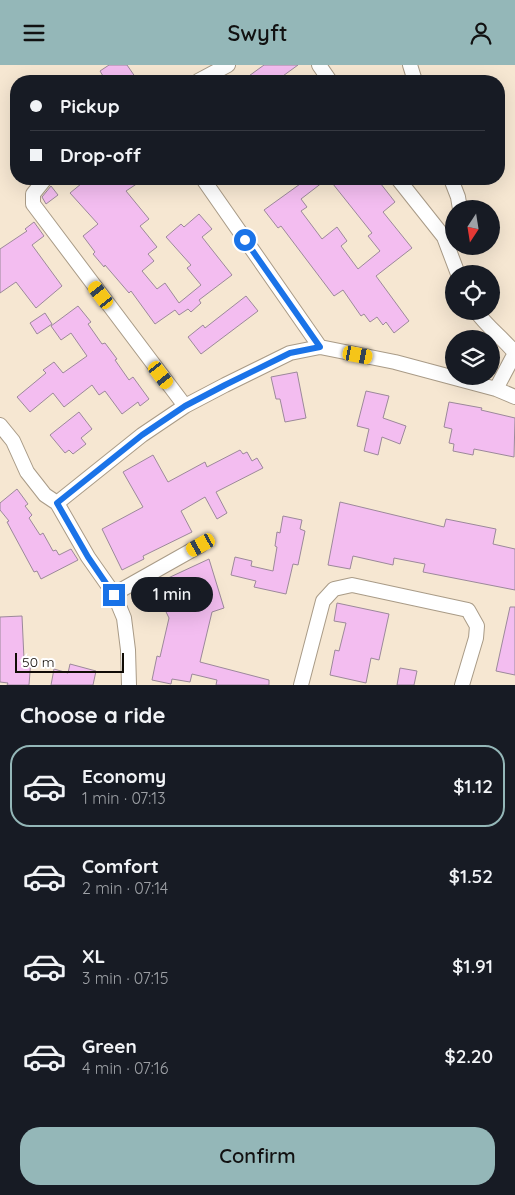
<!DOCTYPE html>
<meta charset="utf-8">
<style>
body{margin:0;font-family:Quicksand,sans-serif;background:#242831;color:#f1f3f6;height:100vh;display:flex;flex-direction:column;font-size:19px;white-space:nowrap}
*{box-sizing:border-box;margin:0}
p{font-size:16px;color:#9ea1a6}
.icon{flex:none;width:28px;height:28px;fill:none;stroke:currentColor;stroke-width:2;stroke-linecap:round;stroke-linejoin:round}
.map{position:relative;height:620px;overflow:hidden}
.panel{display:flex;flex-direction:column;background:#171b24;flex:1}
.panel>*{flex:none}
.top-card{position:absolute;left:10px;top:10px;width:495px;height:110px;border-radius:20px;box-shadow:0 5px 20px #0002;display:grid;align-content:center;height:110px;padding:0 20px;background:#171b24}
.needle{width:32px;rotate:192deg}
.buttons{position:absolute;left:445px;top:135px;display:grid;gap:10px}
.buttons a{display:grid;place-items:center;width:55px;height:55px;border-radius:50%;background:#171b24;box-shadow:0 5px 20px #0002;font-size:25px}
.scale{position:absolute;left:15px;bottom:12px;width:109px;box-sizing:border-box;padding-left:5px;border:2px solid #110c06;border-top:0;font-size:14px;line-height:18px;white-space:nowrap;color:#110c06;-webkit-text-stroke:4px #fff;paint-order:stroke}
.end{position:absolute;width:22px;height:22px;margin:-11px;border:6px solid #1a73e8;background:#fff;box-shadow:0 0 0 2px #fff}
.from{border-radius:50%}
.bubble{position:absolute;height:35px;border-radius:18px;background:#171b24;box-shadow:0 5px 20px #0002;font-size:16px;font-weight:600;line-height:35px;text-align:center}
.car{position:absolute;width:15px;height:30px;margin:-15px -8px;border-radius:6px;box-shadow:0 0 4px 1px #0007;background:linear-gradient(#f5c518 24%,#345 0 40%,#f5c518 0 76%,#345 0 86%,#f5c518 0)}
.top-card b{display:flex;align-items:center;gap:18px;height:48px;font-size:19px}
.top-card b+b{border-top:1px solid #363941}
.top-card i{width:12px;height:12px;background:#f1f3f6}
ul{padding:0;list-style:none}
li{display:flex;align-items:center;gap:15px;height:82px;margin:0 10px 8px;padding:0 10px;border:2px solid transparent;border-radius:20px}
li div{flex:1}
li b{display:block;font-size:19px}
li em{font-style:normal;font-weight:600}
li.selected{border-color:#94b7b8}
li>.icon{width:45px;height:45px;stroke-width:1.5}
h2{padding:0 20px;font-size:22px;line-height:60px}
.button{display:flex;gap:10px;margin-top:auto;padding:10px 20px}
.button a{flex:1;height:58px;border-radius:20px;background:#94b7b8;color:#111;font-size:20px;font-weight:600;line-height:58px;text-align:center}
header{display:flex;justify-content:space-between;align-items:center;height:65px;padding:0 20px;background:#94b7b8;color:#111;font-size:22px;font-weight:600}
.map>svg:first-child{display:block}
.building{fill:#f3bdf0;stroke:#9c899a}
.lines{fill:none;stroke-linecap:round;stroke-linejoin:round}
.minor-casing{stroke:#a99b87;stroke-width:16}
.minor{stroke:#fff;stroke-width:14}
.route{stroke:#1a73e8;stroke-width:6}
</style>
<header><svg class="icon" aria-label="menu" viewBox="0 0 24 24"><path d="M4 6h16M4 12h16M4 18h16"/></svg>Swyft<svg class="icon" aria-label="person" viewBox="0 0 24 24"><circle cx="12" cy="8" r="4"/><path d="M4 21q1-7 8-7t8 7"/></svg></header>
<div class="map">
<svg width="515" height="620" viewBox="0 0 515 620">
<rect width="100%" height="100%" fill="#f6e7d2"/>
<path class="building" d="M109 0H127L138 16H106L100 6Z
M264 0H298L276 16H242Z
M87 114H144L126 126 149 154 140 161 157 182 148 189 154 196 142 206 157 224 165 218 179 238 201 220 187 203 191 200 166 172 181 159 184 162 199 149 212 164 202 172 232 210 199 235 201 238 191 247 188 244 179 250 175 245 155 259 131 226 129 228 105 200 104 202 93 189 95 187 83 171 98 159 70 128Z
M307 114H327L301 134 307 142 301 146 322 174 337 162 347 176 341 181 358 204 380 186 368 171 372 168 329 114H377L395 137 383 147 412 183 376 211 409 256 394 268 386 257 383 260 377 252 370 257 364 249 361 251 343 225 334 231 281 161 278 163 264 145Z
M51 121 58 130 46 139 42 132Z
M34 157 44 171 32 180 62 221 36 243 16 217 0 228V184L27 166 25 164Z
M246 231 258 246 201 289 188 272 203 260 205 263Z
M78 241 91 257 88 259 102 279 105 278 117 294 115 295 129 315 133 312 149 334 140 341 138 337 122 349 105 326 99 330 92 320 64 342 53 328 30 347 17 332 46 308 43 305 54 297 63 308 87 291 71 268 61 275 51 261Z
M45 248 52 259 37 269 30 258Z
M297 307 306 353 285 357 280 334H276L271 312Z
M366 326 389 331 383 353 406 361 400 379 382 372 378 390 364 386 369 364 357 361Z
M449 337 482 343 481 345 515 353 514 392 474 384 473 390 453 386 454 379 449 378 452 364 444 362Z
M79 347 92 364 81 373 86 379 73 389 69 385 65 388 50 370Z
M240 385 243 389 247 387 252 396 257 393 263 403 216 427 227 448 217 454 205 432 181 446 192 467 143 491 144 494 122 505 102 464 143 442 123 407 153 390 168 417 205 397 207 402Z
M17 424 28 439 25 441 32 450 29 453 40 470 43 468 53 486 56 485 59 490 71 484 78 495 41 514 37 506 34 507 7 457 9 456 0 445V438Z
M340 437 444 462 446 454 496 464 493 479 515 484V525L423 507 425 499 394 493 393 500 353 491 350 504 328 500Z
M283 451 302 455 300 464 305 466 298 500 293 499 286 529 254 522 256 516 231 510 235 492 252 496 251 501 273 506 277 482 275 481 277 467 280 468Z
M209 494 224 543 212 547 200 597 269 615V620H216L217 615 192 609 190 617 172 614 171 619 152 615 157 591 160 592 169 553 153 520Z
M337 538 389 549 379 595 371 593 366 618 330 610 335 585 339 586 346 558 334 556Z
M510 542H515V610L496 606Z
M22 551 24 594H31L29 620H7L8 618 0 617V552Z
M70 599 96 606 93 620H51L54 604 68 608Z
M400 603 417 606 414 620H397Z"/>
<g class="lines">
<g class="minor-casing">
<path id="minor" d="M319 0 330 16
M410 0 415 16
M198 16 228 0
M45 114 33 129V139L185 341
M203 114 320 282
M398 114 444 172 458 209
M451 114 458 132 460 144
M476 246C487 262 503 273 515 288
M496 324 515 288
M0 360 13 376 27 407 45 430 57 438 88 492 114 529 124 553 128 585 129 620
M57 438 142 370 185 341 225 320 290 288 320 282 395 297 496 324 515 332
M114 529 201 480
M301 620 323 536 334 524 352 520 468 545 477 561 476 573 462 620"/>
</g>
<use href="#minor" class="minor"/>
</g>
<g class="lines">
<path class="route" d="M114 530 88 492 57 438 142 370 185 341 225 320 290 288 320 282 245 175"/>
</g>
</svg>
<div class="buttons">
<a><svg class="needle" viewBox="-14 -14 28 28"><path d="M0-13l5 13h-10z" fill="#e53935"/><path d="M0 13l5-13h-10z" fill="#9ea1a6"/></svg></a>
<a><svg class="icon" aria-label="locate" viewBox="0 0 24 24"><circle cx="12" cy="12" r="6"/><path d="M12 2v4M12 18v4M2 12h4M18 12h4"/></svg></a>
<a><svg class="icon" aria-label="layers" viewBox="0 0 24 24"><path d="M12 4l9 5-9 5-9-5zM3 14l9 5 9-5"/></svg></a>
</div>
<div class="scale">50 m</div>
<i class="end from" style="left:245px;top:175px"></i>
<i class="end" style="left:114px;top:530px"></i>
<div class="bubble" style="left:131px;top:512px;width:82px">1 min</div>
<i class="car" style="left:101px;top:230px;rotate:323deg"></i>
<i class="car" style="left:358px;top:290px;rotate:101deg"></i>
<i class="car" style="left:161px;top:310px;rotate:143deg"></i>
<i class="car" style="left:201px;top:480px;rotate:241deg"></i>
<div class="top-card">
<b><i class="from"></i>Pickup</b>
<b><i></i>Drop-off</b>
</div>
</div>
<section class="panel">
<h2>Choose a ride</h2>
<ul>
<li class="selected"><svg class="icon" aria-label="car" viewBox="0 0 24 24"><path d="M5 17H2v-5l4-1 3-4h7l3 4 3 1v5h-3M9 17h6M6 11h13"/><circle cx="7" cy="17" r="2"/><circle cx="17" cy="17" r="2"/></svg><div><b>Economy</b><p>1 min · 07:13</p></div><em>$1.12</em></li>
<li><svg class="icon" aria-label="car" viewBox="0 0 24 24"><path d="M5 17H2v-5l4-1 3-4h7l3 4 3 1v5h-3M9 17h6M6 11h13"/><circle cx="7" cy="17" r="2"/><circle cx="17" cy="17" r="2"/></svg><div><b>Comfort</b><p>2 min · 07:14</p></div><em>$1.52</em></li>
<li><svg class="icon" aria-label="car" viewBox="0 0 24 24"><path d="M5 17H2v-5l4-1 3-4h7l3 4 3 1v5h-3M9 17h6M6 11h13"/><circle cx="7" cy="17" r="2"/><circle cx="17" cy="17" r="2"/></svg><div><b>XL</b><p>3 min · 07:15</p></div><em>$1.91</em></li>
<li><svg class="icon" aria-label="car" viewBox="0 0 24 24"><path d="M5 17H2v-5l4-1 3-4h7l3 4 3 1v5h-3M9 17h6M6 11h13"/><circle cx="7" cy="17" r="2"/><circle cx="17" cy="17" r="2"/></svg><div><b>Green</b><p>4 min · 07:16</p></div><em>$2.20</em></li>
</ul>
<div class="button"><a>Confirm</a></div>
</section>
